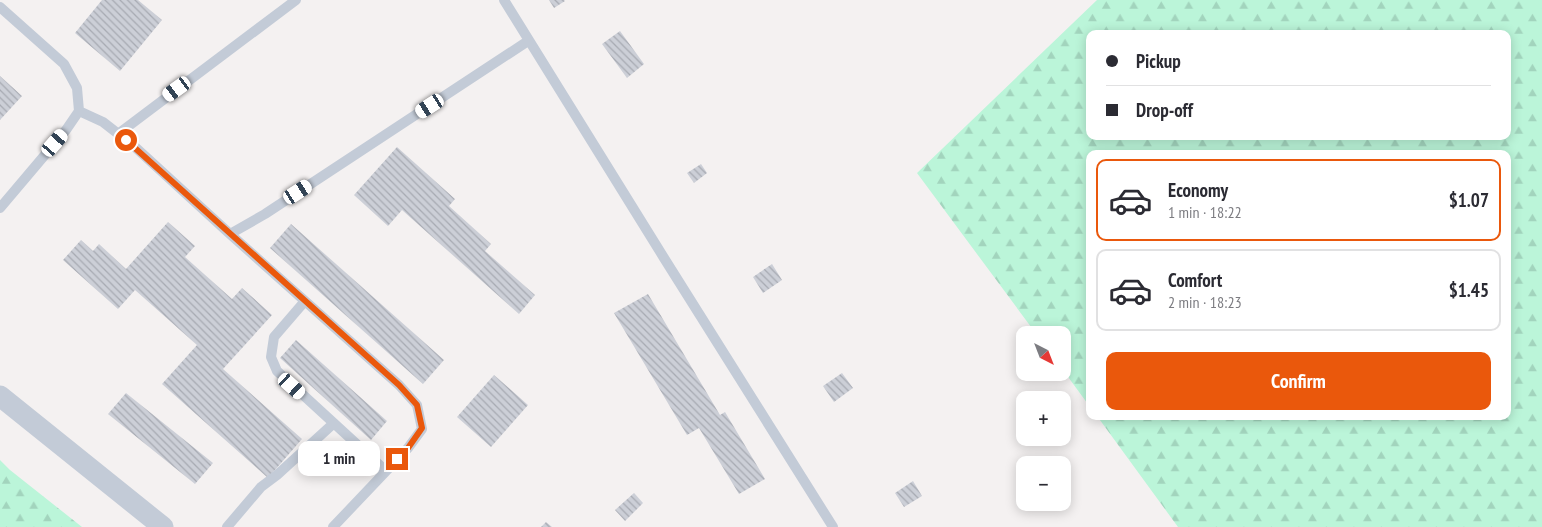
<!DOCTYPE html>
<meta charset="utf-8">
<style>
body{margin:0;font-family:"PT Sans Narrow",sans-serif;background:#f2f2f3;color:#2b2b33;height:100vh;display:flex;flex-direction:column;font-size:19px;white-space:nowrap}
*{box-sizing:border-box;margin:0}
p{font-size:16px;color:#7c7c81}
.icon{flex:none;width:28px;height:28px;fill:none;stroke:currentColor;stroke-width:2;stroke-linecap:round;stroke-linejoin:round}
.map{position:relative;flex:1;overflow:hidden}
.panel{position:absolute;left:1086px;top:150px;width:425px;height:270px;display:flex;flex-direction:column;background:#fff;border-radius:10px;box-shadow:0 2px 12px #0003}
.panel>*{flex:none}
.top-card{position:absolute;left:1086px;top:30px;width:425px;height:110px;border-radius:10px;box-shadow:0 2px 12px #0003;display:grid;align-content:center;height:110px;padding:0 20px;background:#fff}
.needle{width:32px;rotate:138deg}
.controls{position:absolute;left:1016px;top:326px;display:grid;gap:10px}
.controls a{display:grid;place-items:center;width:55px;height:55px;border-radius:10px;background:#fff;box-shadow:0 2px 12px #0003;font-size:25px}
.end{position:absolute;width:22px;height:22px;margin:-11px;border:6px solid #ea580c;background:#fff;box-shadow:0 0 0 2px #fff}
.from{border-radius:50%}
.bubble{position:absolute;height:35px;border-radius:10px;background:#fff;box-shadow:0 2px 12px #0003;font-size:16px;font-weight:600;line-height:35px;text-align:center}
.car{position:absolute;width:15px;height:30px;margin:-15px -8px;border-radius:6px;box-shadow:0 0 4px 1px #0007;background:linear-gradient(#fff 24%,#345 0 40%,#fff 0 76%,#345 0 86%,#fff 0)}
.top-card b{display:flex;align-items:center;gap:18px;height:48px;font-size:19px}
.top-card b+b{border-top:1px solid #e1e1e2}
.top-card i{width:12px;height:12px;background:#2b2b33}
ul{padding:9px 0 0;list-style:none}
li{display:flex;align-items:center;gap:15px;height:82px;margin:0 10px 8px;padding:0 10px;border:2px solid #e1e1e2;border-radius:10px}
li div{flex:1}
li b{display:block;font-size:19px}
li em{font-style:normal;font-weight:600}
li.active{border-color:#ea580c}
li>.icon{width:45px;height:45px;stroke-width:1.5}
.action{display:flex;gap:10px;margin-top:auto;padding:10px 20px}
.action a{flex:1;height:58px;border-radius:10px;background:#ea580c;color:#fff;font-size:20px;font-weight:600;line-height:58px;text-align:center}
.map>svg:first-child{display:block}
.forest{fill:url(#forest-firs);fill-rule:evenodd}
.building{fill:url(#building-back-hatch)}
.lines{fill:none;stroke-linecap:round;stroke-linejoin:round}
.service{stroke:#c3cbd7;stroke-width:10}
.minor{stroke:#c3cbd7;stroke-width:21}
.route{stroke:#ea580c;stroke-width:6}
</style>
<div class="map">
<svg width="1542" height="527" viewBox="0 0 1542 527">
<defs>
<pattern id="forest-firs" width="22" height="20" patternUnits="userSpaceOnUse" patternTransform="scale(1.25)"><rect width="22" height="20" fill="#bbf5d9"/><path d="M5 1l3.5 6h-7zM16 11l3.5 6h-7z" fill="#a2d4bd"/></pattern>
<pattern id="building-back-hatch" width="6" height="6" patternUnits="userSpaceOnUse" patternTransform="scale(1.25)"><rect width="6" height="6" fill="#cccfd7"/><path d="M-1 5l2 2M0 0l6 6M5-1l2 2" fill="none" stroke="#a7aab2"/></pattern>
</defs>
<rect width="100%" height="100%" fill="#f4f1f1"/>
<path class="forest" d="M1097 0H1542V527H1178L1097 416H1508V154H1090V407L1063 370 1062 335H1037L917 173ZM1090 34H1508V136H1090Z
M0 460 10 470 82 527H0Z"/>
<path class="building" d="M102 0H138L162 20 120 71 75 33Z
M549 0H564L565 1 554 8Z
M620 31 644 64 627 78 602 44Z
M0 76 22 96 0 120Z
M397 147 455 199 449 206 491 244 485 251 535 295 519 314 402 210 388 226 354 195Z
M701 164 707 173 694 183 687 173Z
M168 222 195 246 185 257 232 299 242 288 272 315 223 369 302 439 268 478 162 384 197 345 135 290 118 309 63 260 81 240 93 251 99 244 126 269Z
M291 224 444 360 423 384 270 248Z
M772 264 782 280 763 293 753 277Z
M648 294 720 415 725 412 765 479 739 494 699 428 687 435 614 313Z
M296 340 387 421 371 440 280 358Z
M842 373 853 388 834 402 823 386Z
M494 375 528 405 491 447 457 417Z
M126 393 213 463 195 484 108 414Z
M913 481 922 496 904 507 895 493Z
M634 493 643 503 625 521 615 510Z
M546 522 552 527H541Z"/>
<g class="lines">
<path class="service" d="M504 0 664 258 833 527
M0 7 64 64 77 88 79 111 66 130 0 208
M79 111 103 122 135 147 230 234 399 385 417 405 422 429 408 448 333 527
M118 134 296 0
M230 234 265 214 528 41
M305 301 274 337 271 357 277 371 386 471
M227 527 261 487 277 475 334 423"/>
<path class="minor" d="M0 396 163 527"/>
</g>
<g class="lines">
<path class="route" d="M126 140 399 385 417 405 422 428 408 448 397 459"/>
</g>
</svg>
<div class="controls">
<a><svg class="needle" viewBox="-14 -14 28 28"><path d="M0-13l5 13h-10z" fill="#e53935"/><path d="M0 13l5-13h-10z" fill="#7c7c81"/></svg></a>
<a>+</a>
<a>−</a>
</div>
<i class="end from" style="left:126px;top:140px"></i>
<i class="end" style="left:397px;top:459px"></i>
<div class="bubble" style="left:298px;top:441px;width:82px">1 min</div>
<i class="car" style="left:177px;top:89px;rotate:234deg"></i>
<i class="car" style="left:430px;top:106px;rotate:237deg"></i>
<i class="car" style="left:55px;top:143px;rotate:41deg"></i>
<i class="car" style="left:298px;top:192px;rotate:57deg"></i>
<i class="car" style="left:292px;top:386px;rotate:132deg"></i>
<div class="top-card">
<b><i class="from"></i>Pickup</b>
<b><i></i>Drop-off</b>
</div>
<section class="panel">
<ul>
<li class="active"><svg class="icon" aria-label="car" viewBox="0 0 24 24"><path d="M5 17H2v-5l4-1 3-4h7l3 4 3 1v5h-3M9 17h6M6 11h13"/><circle cx="7" cy="17" r="2"/><circle cx="17" cy="17" r="2"/></svg><div><b>Economy</b><p>1 min · 18:22</p></div><em>$1.07</em></li>
<li><svg class="icon" aria-label="car" viewBox="0 0 24 24"><path d="M5 17H2v-5l4-1 3-4h7l3 4 3 1v5h-3M9 17h6M6 11h13"/><circle cx="7" cy="17" r="2"/><circle cx="17" cy="17" r="2"/></svg><div><b>Comfort</b><p>2 min · 18:23</p></div><em>$1.45</em></li>
</ul>
<div class="action"><a>Confirm</a></div>
</section>
</div>
